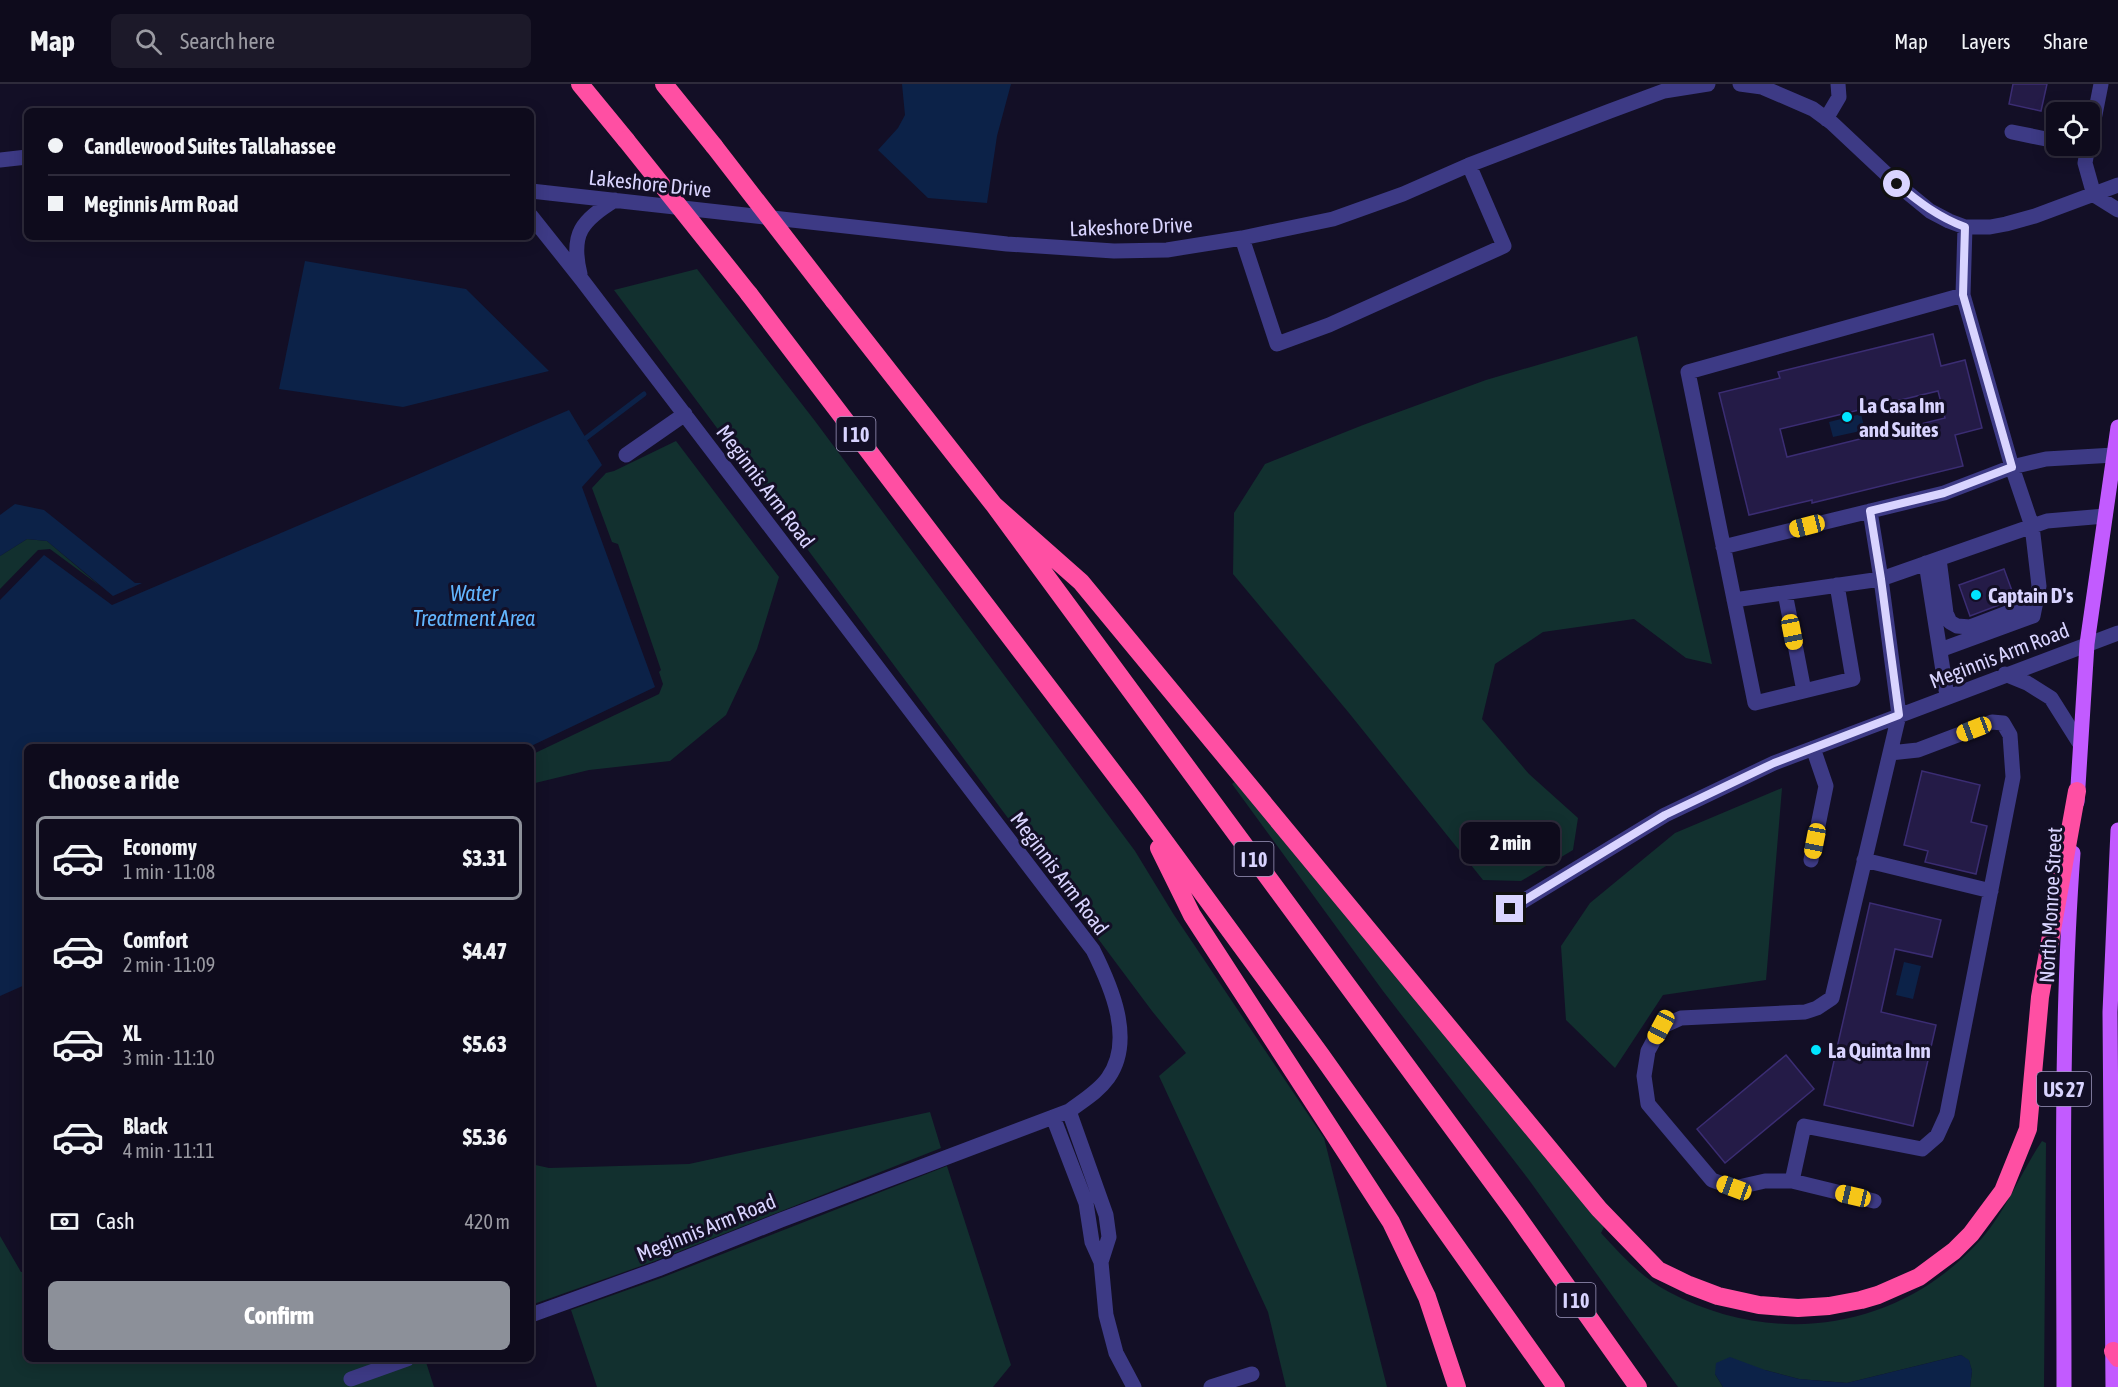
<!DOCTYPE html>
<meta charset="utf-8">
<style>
body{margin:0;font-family:"Asap Condensed",sans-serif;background:#1c1929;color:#f1f3f6;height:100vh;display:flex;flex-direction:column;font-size:22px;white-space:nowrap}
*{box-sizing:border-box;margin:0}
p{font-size:20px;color:#9b9ba3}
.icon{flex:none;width:33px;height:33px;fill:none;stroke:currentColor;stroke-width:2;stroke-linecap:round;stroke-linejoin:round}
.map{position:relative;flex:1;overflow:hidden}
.sheet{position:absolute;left:24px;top:660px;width:510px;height:618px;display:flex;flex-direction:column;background:#0e0b1c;border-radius:9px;box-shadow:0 3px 15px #0003,0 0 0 2px #2e2b3b}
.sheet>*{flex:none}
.top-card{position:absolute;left:24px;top:24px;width:510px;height:132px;border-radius:9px;box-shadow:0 3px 15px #0003,0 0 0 2px #2e2b3b;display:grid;align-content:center;height:132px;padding:0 24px;background:#0e0b1c}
.controls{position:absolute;left:2046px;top:18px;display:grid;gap:12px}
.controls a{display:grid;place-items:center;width:54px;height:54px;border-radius:9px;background:#0e0b1c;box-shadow:0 3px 15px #0003,0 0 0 2px #2e2b3b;font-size:30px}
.end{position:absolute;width:27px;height:27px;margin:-14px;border:8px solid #d9d4ff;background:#111;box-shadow:0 0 0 3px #111}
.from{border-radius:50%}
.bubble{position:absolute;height:42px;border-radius:9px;background:#0e0b1c;box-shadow:0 3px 15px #0003,0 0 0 2px #2e2b3b;font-size:20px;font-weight:800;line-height:42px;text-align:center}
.car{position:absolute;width:18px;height:36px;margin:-18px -9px;border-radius:8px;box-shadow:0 0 4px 2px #0007;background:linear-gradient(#f5c518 24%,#345 0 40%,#f5c518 0 76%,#345 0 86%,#f5c518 0)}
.top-card b{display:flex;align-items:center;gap:21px;height:57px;font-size:22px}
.top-card b+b{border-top:2px solid #2e2b3b}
.top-card i{width:15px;height:15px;background:#f1f3f6}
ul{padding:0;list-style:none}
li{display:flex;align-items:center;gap:18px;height:84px;margin:0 12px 9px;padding:0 12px;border:3px solid transparent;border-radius:9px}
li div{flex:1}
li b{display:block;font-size:22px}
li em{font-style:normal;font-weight:800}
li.active{border-color:#8c9099}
li>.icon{width:54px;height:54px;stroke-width:1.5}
h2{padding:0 24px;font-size:27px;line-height:72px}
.pay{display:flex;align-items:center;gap:15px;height:66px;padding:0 24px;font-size:22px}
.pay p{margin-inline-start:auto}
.primary-button{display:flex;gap:12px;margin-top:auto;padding:12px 24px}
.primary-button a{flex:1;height:69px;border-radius:9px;background:#8c9099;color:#fff;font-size:24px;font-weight:800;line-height:69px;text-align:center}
header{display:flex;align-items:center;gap:36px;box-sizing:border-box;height:84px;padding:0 30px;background:#0e0b1c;border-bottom:2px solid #2e2b3b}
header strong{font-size:28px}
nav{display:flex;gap:33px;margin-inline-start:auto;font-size:21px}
.search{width:420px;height:54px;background:#1c1929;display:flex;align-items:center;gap:15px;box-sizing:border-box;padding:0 21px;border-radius:9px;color:#9b9ba3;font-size:22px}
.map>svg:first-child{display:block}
.green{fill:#12302f}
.water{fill:#0c2248}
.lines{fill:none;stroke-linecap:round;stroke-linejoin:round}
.stream{stroke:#0c2248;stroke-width:5}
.building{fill:#241b47;stroke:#3b2d73;stroke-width:1.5;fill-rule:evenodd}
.minor{stroke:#3d3a85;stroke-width:15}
.major{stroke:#c25bff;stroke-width:15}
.highway{stroke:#ff4fa3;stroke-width:18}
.highway-bridge{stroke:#ff4fa3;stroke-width:18}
.route{stroke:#d9d4ff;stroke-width:8}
.poi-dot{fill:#00e5ff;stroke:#130f26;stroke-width:2}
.labels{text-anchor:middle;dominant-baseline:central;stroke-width:6;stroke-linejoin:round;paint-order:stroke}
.shield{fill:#130f26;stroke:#9e99be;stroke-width:1.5}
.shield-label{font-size:20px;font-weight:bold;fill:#d9d4ff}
.street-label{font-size:21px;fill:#d9d4ff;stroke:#130f26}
.poi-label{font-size:21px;font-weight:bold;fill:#d9d4ff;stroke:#130f26;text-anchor:start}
.water-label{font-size:22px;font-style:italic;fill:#62b6ff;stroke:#130f26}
</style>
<header>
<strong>Map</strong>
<div class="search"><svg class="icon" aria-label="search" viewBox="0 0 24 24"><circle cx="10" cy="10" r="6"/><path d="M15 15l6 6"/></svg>Search here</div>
<nav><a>Map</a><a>Layers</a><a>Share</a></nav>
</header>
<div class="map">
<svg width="2118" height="1303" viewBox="0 0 2118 1303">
<rect width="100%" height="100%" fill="#130f26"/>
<path class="green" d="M697 185 815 337 1135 767 1174 831 1324 1054 1387 1303H1286L1268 1228 1159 992 1186 969 1152 927 614 206Z
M1637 252 1712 580 1686 574 1634 535 1543 548 1495 580 1482 635 1529 690 1578 734 1573 766 1521 797 1483 796 1349 629 1233 490 1234 429 1265 380 1363 341 1486 296Z
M676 357 779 493 757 565 726 631 670 677 589 686 531 700V671L659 610 663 600 659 588 661 586 618 460 612 458 592 404 606 389 614 387Z
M27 455 47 457 100 502 50 465 38 466 0 505V472Z
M1237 696 1604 1143 1601 1149C1621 1171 1642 1194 1669 1208 1776 1265 1902 1246 1983 1153 2007 1125 2021 1088 2042 1057L2046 1059 2044 1303H1970L1972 1287 1969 1277 1961 1271 1847 1299 1799 1295 1765 1286 1715 1290 1723 1303H1678L1529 1096 1383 907 1232 700Z
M1782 704 1766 896 1663 911 1615 984 1566 936 1561 862 1590 819 1675 749Z
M930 1028 941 1064 655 1177 531 1221V1080L549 1084 689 1080Z
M947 1082 1011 1281 993 1303H597L571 1226 661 1194Z
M0 1152 21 1188H27V1275H425L434 1303H0Z"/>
<path class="water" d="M902 0H1011L997 52 987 119 928 114 878 66 898 44 905 31Z
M305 177 466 205 549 287 403 323 279 305Z
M569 326 602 381 582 403 655 603 529 663H27V900L0 912V516L44 471 112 521Z
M1861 330 1865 346 1833 353 1829 338Z
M15 420 44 426 135 499H142L113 512 47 457 27 455 0 472V431Z
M1904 878 1921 882 1913 915 1896 911Z
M1961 1271 1969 1276 1972 1287 1970 1303H1723L1715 1290 1716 1279 1730 1273 1765 1286 1799 1295 1847 1299Z"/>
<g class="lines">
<path class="stream" d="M586 354 644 310"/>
</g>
<path class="building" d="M2013 0H2047L2041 27 2009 20Z
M1933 250 1941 282 1965 276 1982 344 1955 351 1963 382 1812 419V416L1749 431 1719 309 1780 294 1778 288ZM1938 307 1945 334 1787 373 1780 345Z
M2004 485 2015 515 1970 532 1959 501Z
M1922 687 1980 701 1971 738 1987 742 1976 790 1925 778 1928 767 1904 761Z
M1870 819 1941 836 1932 873 1895 865 1881 928 1936 941 1913 1042 1824 1021Z
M1786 971 1814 1005 1725 1079 1697 1045Z"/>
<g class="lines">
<path class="minor" d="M1740 0 1762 3 1813 25 1832 39 1897 100 1930 127 1949 137 1965 143H1990L2006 140 2035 132 2118 101
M1826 35 1839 13 1838 0
M2012 48 2056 57
M2090 56 2101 0
M2088 62 2085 79 2094 111 2118 126
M0 76 27 73
M531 107 1007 160 1114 167 1167 166 1242 154 1333 135 1403 110 1469 81 1610 27 1664 7 1708 0
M531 132 582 196 1093 866C1111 902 1135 956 1108 994 1098 1008 1082 1017 1069 1027L781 1136 658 1185 531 1231
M1242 154 1277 260 1329 241 1504 162 1469 81
M580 190C570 149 582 137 615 116
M1963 211 1965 143
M626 371 685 330
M1870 427 1881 495 1899 631 1832 914 1817 924 1805 928 1681 934 1661 943 1648 967 1644 992 1648 1020 1712 1096 1734 1104 1765 1097H1792L1874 1117
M1723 463 1944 409 2012 383 2046 375 2114 371
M1939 475 1946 529 1950 538 1957 542 1970 543 2036 518
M1926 479 1947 612
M1837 501 1853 595 1755 619 1688 288 1963 211 2012 383 2032 442 2039 502 2033 532 1940 566
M1785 509 1804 607
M1734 516 1881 495 2047 437 2105 432
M2005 590 2027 599 2051 614 2080 660
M1811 776 1826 702 1813 664
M1864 776 1991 807
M1510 825 1665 731 1774 679 2118 549
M1069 1027 1106 1131 1109 1153 1101 1178
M1053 1033 1086 1119 1092 1158 1101 1178 1106 1231 1116 1269 1134 1303
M1792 1097 1804 1042 1922 1065 1937 1052 1947 1030 2013 693 2010 651 2003 639 1992 638 1918 666 1890 669
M351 1295 407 1275
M1211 1303 1252 1290"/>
<path class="major" d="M2077 718 2087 560 2118 343
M2064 1303C2064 1125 2060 947 2073 769
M2113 1303 2110 928 2118 746"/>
<path class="highway" d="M580 0 626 56
M664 0 714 62
M749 210 1135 717 1321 971 1556 1303
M834 217 994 421 1515 1129 1638 1303
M994 421 1081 498 1599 1125 1658 1186 1689 1201 1718 1212 1759 1221 1798 1224 1829 1222 1861 1216 1878 1211 1919 1193 1954 1167 1971 1150 2003 1107 2028 1045 2040 913 2077 707
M1159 764 1192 831 1391 1138 1427 1213 1457 1303
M2113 1267 2118 1274"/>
<path class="highway-bridge" d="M626 56 749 210
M714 62 834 217"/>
</g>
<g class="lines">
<path class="route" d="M1510 825 1665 731 1774 679 1899 631 1881 495 1870 427 1944 409 2012 383 1963 211 1965 143C1938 133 1919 118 1897 100"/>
</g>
<g class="poi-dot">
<circle cx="1847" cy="333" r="6"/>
<circle cx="1976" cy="511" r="6"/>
<circle cx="1816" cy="966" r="6"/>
</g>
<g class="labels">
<g class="shield">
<rect x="836.5" y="333" width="39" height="34" rx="4.5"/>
<rect x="1234.5" y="758" width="39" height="34" rx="4.5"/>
<rect x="2037" y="988" width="54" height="34" rx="4.5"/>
<rect x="1556.5" y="1199" width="39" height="34" rx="4.5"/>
</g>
<g class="shield-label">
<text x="856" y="350">I 10</text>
<text x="1254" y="775">I 10</text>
<text x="2064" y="1005">US 27</text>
<text x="1576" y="1216">I 10</text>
</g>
<g class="street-label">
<text transform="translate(650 99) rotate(6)">Lakeshore Drive</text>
<text transform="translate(1131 142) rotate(-2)">Lakeshore Drive</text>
<text transform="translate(766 402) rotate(53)">Meginnis Arm Road</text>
<text transform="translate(1999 571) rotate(-21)">Meginnis Arm Road</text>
<text transform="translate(1060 789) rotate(53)">Meginnis Arm Road</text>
<text transform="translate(2050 821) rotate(-87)">North Monroe Street</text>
<text transform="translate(706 1143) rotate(-22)">Meginnis Arm Road</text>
</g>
<g class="poi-label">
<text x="1859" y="321">La Casa Inn<tspan x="1859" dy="24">and Suites</tspan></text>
<text x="1988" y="511">Captain D's</text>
<text x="1828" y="966">La Quinta Inn</text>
</g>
<g class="water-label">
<text x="474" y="509">Water<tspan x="474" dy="25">Treatment Area</tspan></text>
</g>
</g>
</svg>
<div class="controls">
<a><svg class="icon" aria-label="locate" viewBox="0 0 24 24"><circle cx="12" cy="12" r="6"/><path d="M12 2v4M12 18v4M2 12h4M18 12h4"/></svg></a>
</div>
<i class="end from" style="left:1897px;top:100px"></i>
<i class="end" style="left:1510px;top:825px"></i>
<div class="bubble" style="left:1461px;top:738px;width:99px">2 min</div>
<i class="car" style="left:1807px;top:442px;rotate:256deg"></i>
<i class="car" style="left:1792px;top:548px;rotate:169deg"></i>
<i class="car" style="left:1974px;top:645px;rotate:249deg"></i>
<i class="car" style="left:1815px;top:757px;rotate:191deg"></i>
<i class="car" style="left:1661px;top:943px;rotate:208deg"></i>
<i class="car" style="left:1734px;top:1104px;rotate:290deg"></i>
<i class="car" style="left:1853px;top:1112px;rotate:283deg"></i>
<div class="top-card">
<b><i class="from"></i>Candlewood Suites Tallahassee</b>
<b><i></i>Meginnis Arm Road</b>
</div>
<section class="sheet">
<h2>Choose a ride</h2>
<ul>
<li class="active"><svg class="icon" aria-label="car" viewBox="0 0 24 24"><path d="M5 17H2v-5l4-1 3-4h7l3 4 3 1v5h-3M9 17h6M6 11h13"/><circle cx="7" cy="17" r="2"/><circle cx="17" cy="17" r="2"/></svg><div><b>Economy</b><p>1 min · 11:08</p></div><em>$3.31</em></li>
<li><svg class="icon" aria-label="car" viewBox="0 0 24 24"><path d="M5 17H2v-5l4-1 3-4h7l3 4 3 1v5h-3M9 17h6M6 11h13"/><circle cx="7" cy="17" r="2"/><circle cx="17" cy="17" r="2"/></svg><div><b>Comfort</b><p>2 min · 11:09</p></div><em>$4.47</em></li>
<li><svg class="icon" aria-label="car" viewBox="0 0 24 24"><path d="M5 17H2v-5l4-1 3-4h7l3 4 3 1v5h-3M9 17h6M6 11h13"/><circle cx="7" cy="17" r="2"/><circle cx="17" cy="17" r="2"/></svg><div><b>XL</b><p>3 min · 11:10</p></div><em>$5.63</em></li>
<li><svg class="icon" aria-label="car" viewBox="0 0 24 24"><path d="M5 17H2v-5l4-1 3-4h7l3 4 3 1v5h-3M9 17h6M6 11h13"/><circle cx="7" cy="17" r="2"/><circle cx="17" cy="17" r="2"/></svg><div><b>Black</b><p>4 min · 11:11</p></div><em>$5.36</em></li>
</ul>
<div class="pay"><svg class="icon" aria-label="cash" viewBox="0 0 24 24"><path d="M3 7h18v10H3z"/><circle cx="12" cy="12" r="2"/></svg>Cash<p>420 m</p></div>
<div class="primary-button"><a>Confirm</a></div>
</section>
</div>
